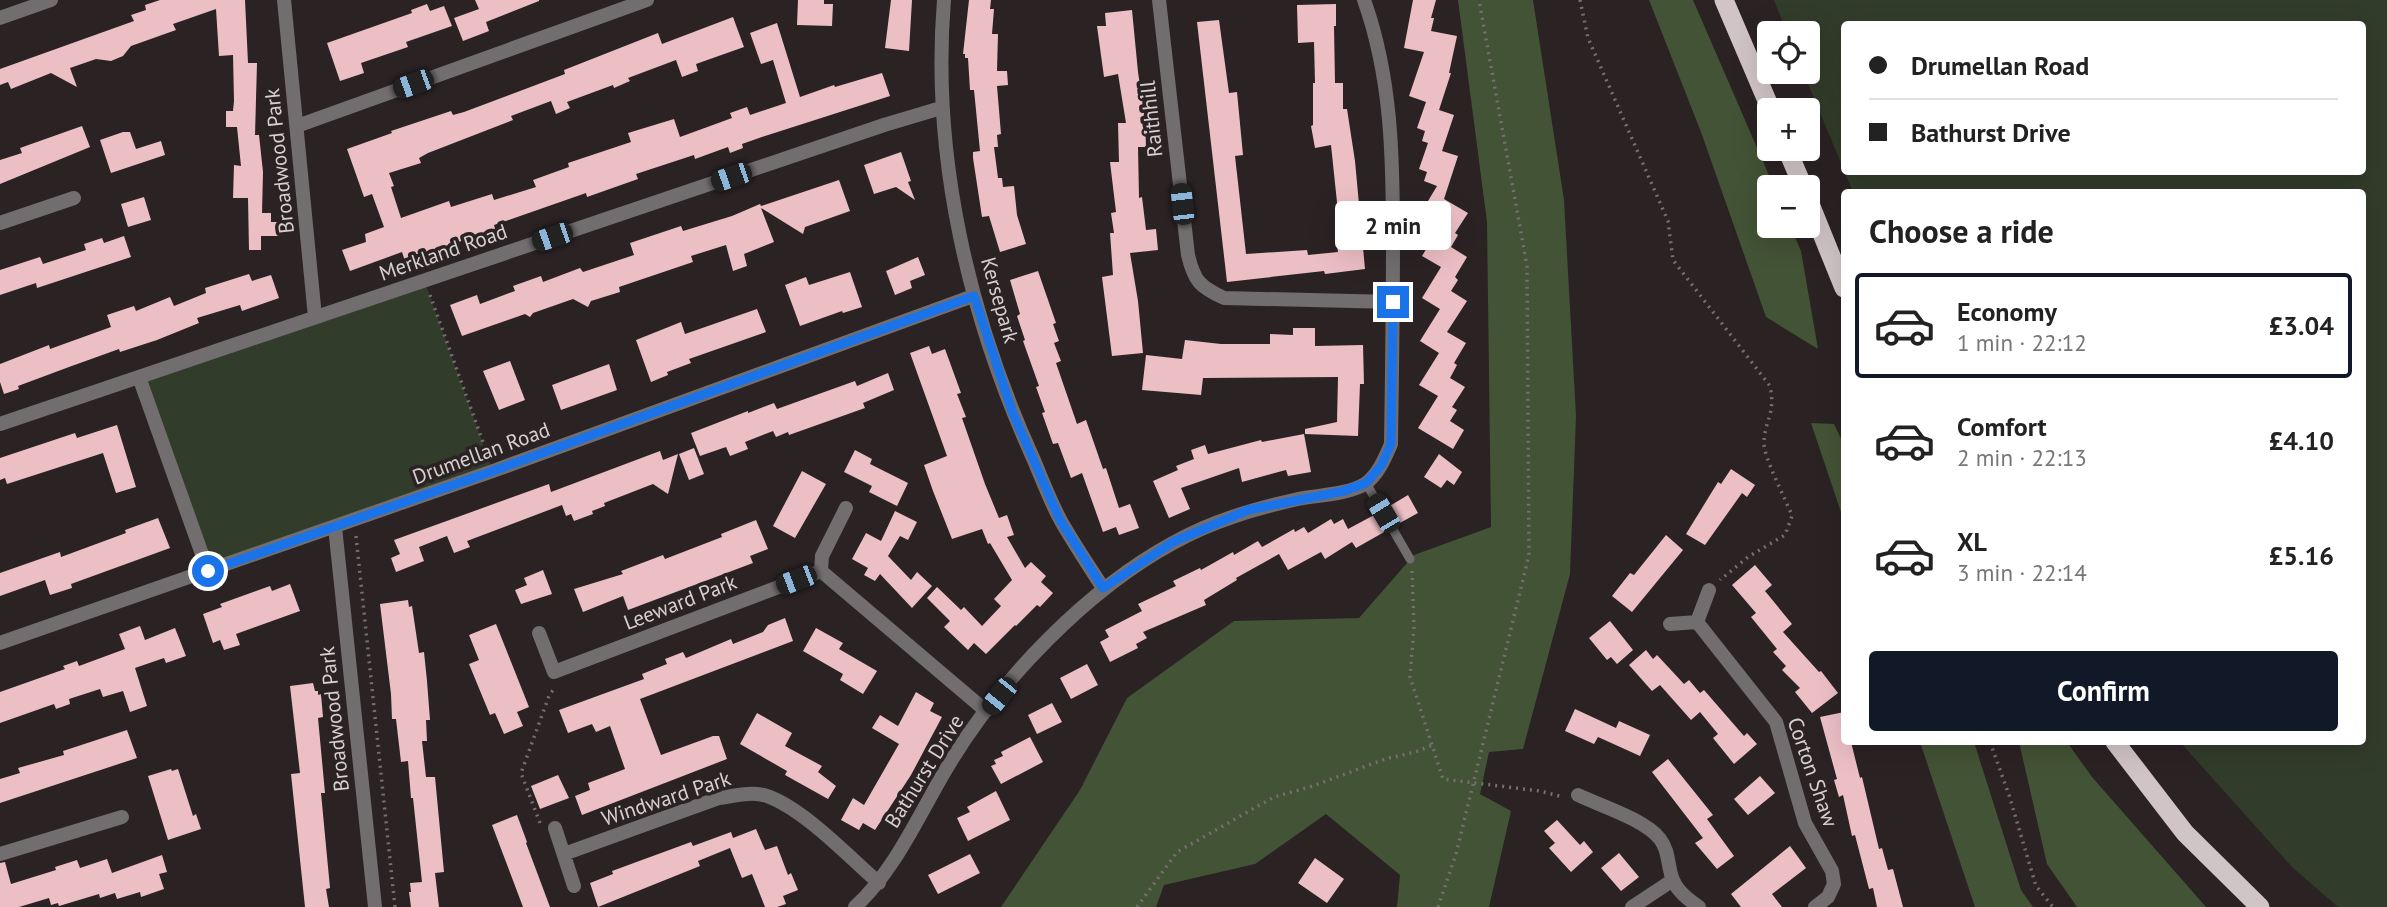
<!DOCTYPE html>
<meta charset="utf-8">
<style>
body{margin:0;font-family:"PT Sans",sans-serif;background:#f2f2f2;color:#222;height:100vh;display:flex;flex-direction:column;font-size:26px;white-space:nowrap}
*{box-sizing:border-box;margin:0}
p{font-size:23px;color:#767676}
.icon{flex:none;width:38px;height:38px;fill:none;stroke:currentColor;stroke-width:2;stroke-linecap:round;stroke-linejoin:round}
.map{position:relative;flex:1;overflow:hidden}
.panel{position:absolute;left:1841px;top:189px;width:525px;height:556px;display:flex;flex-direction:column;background:#fff;border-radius:7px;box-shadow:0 7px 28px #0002}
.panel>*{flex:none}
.guide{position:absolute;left:1841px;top:21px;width:525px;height:154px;border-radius:7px;box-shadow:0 7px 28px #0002;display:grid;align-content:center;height:154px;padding:0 28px;background:#fff}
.buttons{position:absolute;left:1757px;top:21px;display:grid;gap:14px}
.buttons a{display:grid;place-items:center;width:63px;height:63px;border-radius:7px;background:#fff;box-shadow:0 7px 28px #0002;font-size:35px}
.end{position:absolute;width:32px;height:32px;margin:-16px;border:9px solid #1a73e8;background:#fff;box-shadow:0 0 0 4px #fff}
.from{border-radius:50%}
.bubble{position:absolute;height:49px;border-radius:7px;background:#fff;box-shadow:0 7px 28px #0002;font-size:23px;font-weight:600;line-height:49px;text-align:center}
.car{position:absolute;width:21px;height:42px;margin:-21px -10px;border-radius:9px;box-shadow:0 0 5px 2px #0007;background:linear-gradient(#222 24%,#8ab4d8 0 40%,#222 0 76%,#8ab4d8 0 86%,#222 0)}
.guide b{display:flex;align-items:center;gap:24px;height:66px;font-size:26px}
.guide b+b{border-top:2px solid #e0e0e0}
.guide i{width:18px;height:18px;background:#222}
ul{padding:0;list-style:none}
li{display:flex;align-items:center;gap:21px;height:105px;margin:0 14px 10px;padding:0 14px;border:4px solid transparent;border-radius:7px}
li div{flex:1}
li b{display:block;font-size:26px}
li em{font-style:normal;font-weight:600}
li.selected{border-color:#111827}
li>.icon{width:63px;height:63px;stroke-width:1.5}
h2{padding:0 28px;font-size:32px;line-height:84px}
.primary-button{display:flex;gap:14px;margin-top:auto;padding:14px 28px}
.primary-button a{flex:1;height:80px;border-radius:7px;background:#111827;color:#fff;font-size:28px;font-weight:600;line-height:80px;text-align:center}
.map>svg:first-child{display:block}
.green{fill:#323c2a;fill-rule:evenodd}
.forest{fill:#435335}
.building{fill:#ecbfc5}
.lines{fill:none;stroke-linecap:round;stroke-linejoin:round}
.path{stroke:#766e6f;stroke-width:3.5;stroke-dasharray:2 5;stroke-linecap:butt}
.service{stroke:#726d6e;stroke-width:9}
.minor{stroke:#726d6e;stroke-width:14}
.trunk{stroke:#d0c4c6;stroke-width:19}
.route{stroke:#1a73e8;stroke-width:9}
.labels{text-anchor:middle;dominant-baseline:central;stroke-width:7;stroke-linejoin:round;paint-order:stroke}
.street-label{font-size:21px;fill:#d7d0d1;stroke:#2b2224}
</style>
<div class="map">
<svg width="2387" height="907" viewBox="0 0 2387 907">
<rect width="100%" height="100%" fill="#2b2224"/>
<path class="green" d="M1774 0H2387V907H2338L2292 867 2180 742H2362V192H1853L1803 72H1808V33H1787ZM1844 24H2362V172H1844Z
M424 280 493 471 208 571 139 377Z"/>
<path class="forest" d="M1458 0H1533L1564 200 1576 416 1570 574 1523 749 1489 752 1480 794 1511 811 1489 907H1397L1400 875 1326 814 1255 864 1164 885 1156 907H1001L1080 790 1127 698 1234 621 1359 618 1414 555 1491 527 1487 222Z
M1649 0H1693L1774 187H1769V226H1790L1801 251 1818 349 1766 317 1701 132Z
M1811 423 1834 424 1844 445V521Z
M1920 742H1974L2021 890 2033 907H1975Z
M2019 742H2067L2092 777 2206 907H2077L2047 864Z"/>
<path class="building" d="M160 0H245L248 63H257L255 135H259L263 172 262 213H271V222H278L279 236H261V250H249L248 198H233L234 165 241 166 237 127H226V111H233L234 101 233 55 219 56 216 9 173 24 176 30 131 46 123 56 111 61 96 59 70 68 77 87 51 73 11 89 8 82 0 85V69L134 21 131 15 146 10 145 5Z
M475 0H539V1L486 22 489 31 463 41 454 18 479 9Z
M798 0H824V4H833L832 26 797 25Z
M891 0H912L909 51 885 48Z
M969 0H991L990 9H994L992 34H998L997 71H1007L1008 85 997 86 1001 134 997 135 998 147H994L998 178H1002L1003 187 1014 186 1017 215 1026 244 1000 252 989 216 982 217 973 158V152L980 151 974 90H970L968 58H965V54H963Z
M1413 0H1436L1431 18H1434L1431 31 1457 36 1449 73H1451L1439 110 1454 115 1442 151 1458 156 1444 199 1468 213 1455 233 1458 235 1451 247 1467 257 1455 277 1458 280 1451 291 1467 301 1447 332 1466 343 1454 363 1457 365 1450 378 1465 387 1452 407 1457 410 1450 421 1464 430 1453 449 1418 428 1438 396 1419 385 1439 353 1420 341 1440 309 1422 298 1441 267 1422 256 1442 223 1422 211 1437 186 1424 181 1427 172 1419 169 1428 143 1422 141 1425 131 1417 128 1426 102 1409 96 1424 52 1404 48Z
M427 4 430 11 444 6 452 26 406 42 408 47 361 63 364 73 340 81 327 43 412 13 411 10Z
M1336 4V26H1334L1335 83H1343V109H1347L1355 161 1365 269 1325 274 1324 271 1227 282 1197 22 1219 20 1229 93 1237 92 1243 155 1235 156 1246 254 1307 250 1308 255 1338 252 1335 231H1340L1331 145 1315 148 1311 126 1313 125V83H1315L1314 42 1298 43 1297 5Z
M1132 10 1138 72 1145 119 1146 147H1138L1139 198 1142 197 1146 230 1156 229 1158 250 1130 253 1138 301 1143 353 1112 356 1102 277 1113 275 1110 233H1114L1111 213 1116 212 1110 162H1119L1118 123H1126L1118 74 1104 77 1097 26H1106L1105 13Z
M733 17 744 47 696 64 698 71 682 77 676 60 628 78 630 81 614 88 613 85 567 102 570 108 556 114 551 101 511 116 513 120 428 153 419 158 421 163 389 173 394 186 391 187 401 218 449 201 451 207 492 194 494 200 536 187 533 180 569 167 568 163 631 142 628 133 674 119 680 137 732 118 730 113 747 107 750 115 786 103 773 60 761 64 750 33 777 23 800 97 834 85 835 87 882 73 890 96 765 136 742 144 743 148 730 153 728 147 695 159 694 155 636 174 638 179 587 197 586 193 494 225 495 229 405 261 402 252 350 271 342 250 366 242 365 234 384 227 372 194 364 197 347 149 392 133 391 131 451 111 453 115 464 112 565 74 564 70 658 33 662 44Z
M82 126 90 147 0 184V160L22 153 20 148Z
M123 132H130L136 149 161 141 165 155 111 173 100 140Z
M901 152 911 181 908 182 915 200 896 187 874 194 864 165Z
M839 180 850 211 805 227 803 234 761 208 774 242 744 254 747 266 733 271 726 245 691 256 693 262 619 287 620 292 591 301 588 307 573 299 533 313 530 317 525 314 462 336 450 305 477 295 480 304 515 291 513 286 541 276 543 282 580 268 583 272 634 255 630 243 681 226 683 231 732 216 760 204 761 206Z
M144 197 151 220 128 227 121 204Z
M124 236 131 257 37 288 36 283 0 295V270L40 257 43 264 86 250 84 244 102 238 104 243Z
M918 257 925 275 910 281 912 288 895 295 886 271Z
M1038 271 1056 323 1053 324 1059 341 1054 343 1061 361 1056 363 1077 424 1086 420 1103 469 1106 468 1119 508 1130 504 1139 528 1119 535 1116 527 1103 532 1082 473 1071 478 1058 443 1053 444 1042 413 1045 412 1036 387 1039 386 1023 341 1025 340 1017 316 1020 314 1010 280Z
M850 272 862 307 843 313 842 311 800 326 785 285 806 277 809 285Z
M249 274 252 281 271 275 279 298 242 311 240 305 197 318 199 323 157 340 120 352 119 349 69 367 18 386 19 389 4 394 0 382V364L49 345 50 349 111 327 107 315 134 306 136 311 170 297 174 306 206 293 205 288Z
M757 309 766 332 689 359 691 363 667 372 668 375 651 382 636 340 681 322 685 334Z
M1293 328H1315V346L1363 345 1364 384H1360L1358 436 1305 434V429L1337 422 1338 377 1203 378 1201 395 1142 390 1146 355 1182 359 1185 340 1221 344H1270V334L1293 335Z
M929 346 932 354 945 349 961 393 957 394 966 417 962 418 985 484 999 518 1007 515 1014 535 1007 537 1025 568 1031 562 1046 576 1041 582 1053 593 1040 607 1037 605 1016 626 1015 625 986 654 974 643 968 650 944 627 950 621 927 598 937 587 961 610 964 607 982 626 1001 606 994 599 1012 580 990 543 988 544 982 529 952 539 933 491 924 465 947 456 910 353Z
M510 361 525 400 499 410 483 371Z
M609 364 617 390 561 410 552 385Z
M888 373 894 390 863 403 865 408 789 435 788 432 776 437 773 431 745 442 748 449 730 456 726 447 700 456 691 433 748 411V413L774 403 777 409 855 381 857 386Z
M117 425 136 487 116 493 103 453 7 484 5 478 0 480V458L75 433 77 438Z
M1304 434 1311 472 1288 476 1286 470 1242 482 1239 468 1181 488 1190 509 1169 518 1153 481 1178 470 1176 466 1194 459 1191 450 1205 445 1208 454 1261 440 1262 442Z
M694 448 704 474 689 480 679 454Z
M855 450 872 459 870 464 908 483 897 506 869 492 872 486 844 472Z
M660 451 663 460 678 454 668 494 653 484 604 503 605 506 592 511 593 514 574 521 571 514 566 516 562 505 467 541 470 547 454 553 447 536 419 547 424 561 396 572 391 558 400 554 394 540 549 484 551 492Z
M1439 454 1462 472 1454 485 1447 480 1441 488 1424 477Z
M1731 469 1755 485 1747 497 1742 493 1705 545 1686 534 1718 482 1721 484Z
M802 471 826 484 795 538 773 526Z
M1408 495 1418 513 1398 524 1388 507Z
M895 511 917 522 908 540 900 536 888 556 911 580 917 572 932 586 912 608 880 574 875 581 864 575 868 568 852 559 866 533 881 541Z
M1376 514 1386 531 1356 548 1352 542 1325 559 1321 552 1288 570 1279 554 1236 578 1237 580 1204 600 1206 605 1143 632 1147 638 1136 644 1138 648 1110 662 1100 642 1109 637 1105 630 1142 611 1138 604 1176 586 1173 581 1200 568 1201 570 1233 552 1234 555 1258 541 1262 547 1294 529 1295 532 1304 527 1308 533 1331 519 1334 524 1343 519 1348 529Z
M158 518 170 548 71 584 72 588 50 595 45 580 0 596V573L60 552 61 557 126 533 125 530Z
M756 520 768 549 750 556 753 563 628 610 623 596 583 612 574 589 623 574 621 571 663 555 665 559 722 537 721 534Z
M1666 535 1683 550 1632 612 1612 596 1630 573 1634 575Z
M1755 565 1772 585 1765 591 1792 624 1783 632 1819 672 1821 671 1838 693 1812 713 1795 692 1800 688 1782 670 1786 666 1773 652 1777 649 1751 617 1756 613 1732 585Z
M543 570 552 594 521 604 515 590 527 585 524 578Z
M290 584 300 611 236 634 240 645 224 650 220 640 213 643 203 614 222 607 220 604 270 586 272 591Z
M408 600 409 607 412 606 419 653 424 652 427 681 430 720H426L427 741H422L426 777H435L444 872 435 873 439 907H411L409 892H411L410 883 422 882 413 798H411L408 761 401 762 396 719H392L391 694 380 604Z
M785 618 793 641 640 699 661 755 713 736H719L727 759 582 815 575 796 590 790 588 783 625 769 610 726 596 732 592 724 568 733 559 710 644 679 642 674 667 664 665 659 683 652 686 658 731 639 733 644 763 632 768 625Z
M1610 621 1633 650 1617 664 1611 657 1607 660 1589 638Z
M496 624 529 707 517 712 523 726 504 734 495 713 490 715 469 664 479 660 469 635Z
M140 626 145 640 175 628 186 656 166 663 164 658 135 668 147 706 130 712 123 691 103 697 100 689 69 699 70 704 56 709 54 704 0 723V692L65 669 63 666 77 661 79 666 125 649 119 634Z
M816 628 843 643 839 649 877 671 863 694 840 680 843 674 803 651Z
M1646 650 1653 659 1657 655 1684 684 1689 680 1700 693 1704 690 1744 736 1747 733 1757 744 1734 764 1713 738 1718 734 1700 712 1691 720 1660 685 1652 691 1629 665Z
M1087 664 1098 685 1071 699 1060 678Z
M313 683 315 691H318V695L321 694 323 717 318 718 325 793H321L330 888 326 889 329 907H305L291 774 300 773 290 686Z
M916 692 934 703 930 711 942 717 911 775 875 830 863 823 859 830 841 820 853 798 864 805 899 744 872 728 880 715 898 726Z
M1052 703 1062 722 1037 734 1028 715Z
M1575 709 1616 728 1619 721 1650 735 1640 756 1598 737 1594 744 1565 731Z
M1844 712V742H1851L1860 778 1862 777 1879 849 1882 848 1888 870 1893 869 1903 907H1877L1873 888 1869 889 1855 835 1852 836 1843 795 1839 797 1834 780 1837 779 1820 717Z
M757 713 792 733 785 746 822 766 818 772 836 786 828 799 785 775 787 771 740 744Z
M127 730 137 758 0 803V779L20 773 18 768 64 755 63 751Z
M1030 737 1043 762 1001 784 991 766 996 764 994 760 1003 756 1001 752Z
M1668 759 1713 815 1707 819 1734 856 1717 869 1695 843 1703 838 1652 772Z
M171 769 172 771 178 769 193 816 196 814 201 829 168 840 148 776Z
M558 775 569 798 540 809 531 786Z
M1760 776 1775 793 1748 815 1734 799Z
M996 791 1010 820 968 841 957 818 970 812 967 807Z
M517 815 527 842 526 843 550 907H523L492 825Z
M1557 820 1580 845 1584 841 1593 852 1571 872 1549 848 1555 843 1544 831Z
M756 829 765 850 777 846 788 875 791 873 798 890 783 896 786 904 777 907H765L752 874 742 878 730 848 698 861 700 866 598 907 590 883 613 874 612 871 691 842 693 846 731 832 733 838Z
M1790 846 1806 868 1772 894 1782 907H1741L1731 894Z
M1619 853 1639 877 1621 891 1601 868Z
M970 854 980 873 938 894 928 875Z
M162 855 167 872 159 874 164 889 141 897 140 892 117 899 115 893 100 898 99 894 59 906 58 903 51 905 49 898 19 907H0V863L5 862 11 884 56 870 55 867 77 860 80 868 107 859 112 873Z
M1315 858 1344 879 1327 903 1298 883Z"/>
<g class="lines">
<path class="path" d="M1580 0 1588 38 1668 221 1673 260 1770 386C1776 414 1765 419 1764 442 1763 457 1786 499 1792 516L1785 535 1748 557 1720 580
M430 295 488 456
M356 536 395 907
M1412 571 1414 627 1410 677 1443 779 1540 791 1563 797
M1990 742 2009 795 2036 886 2053 907
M540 823 521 773 549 696 555 687
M1137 907 1177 852 1274 797 1313 786 1385 759 1415 752 1433 745
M1438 907 1456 854 1529 555 1527 266 1479 0"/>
<path class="service" d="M1366 483 1410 559"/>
<path class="minor" d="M284 0 315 317
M944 0C931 156 969 317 1033 458 1042 479 1050 501 1061 521 1074 544 1089 566 1103 588
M1159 0 1188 255C1194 281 1200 287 1224 298L1393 302
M0 18 51 0
M297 126 647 0
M0 223 74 198
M139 377 208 571
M0 424 884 125 941 108
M335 527 375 907
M821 571 822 556 846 508
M1697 622 1776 722 1805 823 1832 871 1834 884 1828 897 1815 907
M1670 624 1697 622 1709 590
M539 633 554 672 821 571 986 711
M0 643 493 471 973 296
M1578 795C1601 806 1644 819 1660 839 1670 852 1667 866 1673 880 1678 892 1689 900 1699 907
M555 828 574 886
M0 854 122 817
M564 854 719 798C734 796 752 791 767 796 804 809 849 857 879 883
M855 907C898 867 920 811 951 761 1001 679 1088 589 1173 543 1212 521 1254 509 1298 499 1318 495 1346 495 1365 484 1378 475 1385 458 1391 444 1392 377 1393 309 1393 242 1393 160 1392 78 1364 0
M1632 907 1673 880"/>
<path class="trunk" d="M1724 0 1771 110
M1787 149 1803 187
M1808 199 1844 288
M2115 742 2185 833 2260 907"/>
</g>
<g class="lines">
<path class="route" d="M208 571 493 471 974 296 1012 411 1060 520 1103 588 1173 542 1248 510 1344 491 1366 483 1381 466 1391 444 1393 302"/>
</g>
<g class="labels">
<g class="street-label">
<text transform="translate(1151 119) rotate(-96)">Raithhill</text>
<text transform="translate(279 161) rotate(-96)">Broadwood Park</text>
<text transform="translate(443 252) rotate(-19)">Merkland Road</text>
<text transform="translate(1000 300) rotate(74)">Kersepark</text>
<text transform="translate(481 453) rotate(-20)">Drumellan Road</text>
<text transform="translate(680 602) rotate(-21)">Leeward Park</text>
<text transform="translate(334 719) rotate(-96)">Broadwood Park</text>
<text transform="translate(924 771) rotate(-58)">Bathurst Drive</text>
<text transform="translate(1813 772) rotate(71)">Corton Shaw</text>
<text transform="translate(666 798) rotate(-18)">Windward Park</text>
</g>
</g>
</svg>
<div class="buttons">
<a><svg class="icon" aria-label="locate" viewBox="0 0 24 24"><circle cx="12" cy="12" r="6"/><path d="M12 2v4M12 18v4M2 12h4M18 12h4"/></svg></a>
<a>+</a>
<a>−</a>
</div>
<i class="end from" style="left:208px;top:571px"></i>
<i class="end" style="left:1393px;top:302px"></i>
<div class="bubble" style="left:1335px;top:201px;width:116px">2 min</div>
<i class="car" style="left:413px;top:84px;rotate:250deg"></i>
<i class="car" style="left:731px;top:177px;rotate:251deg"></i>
<i class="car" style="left:1182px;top:204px;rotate:354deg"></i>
<i class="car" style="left:552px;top:237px;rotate:251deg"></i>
<i class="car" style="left:1383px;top:513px;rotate:329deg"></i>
<i class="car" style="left:796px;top:580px;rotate:249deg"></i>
<i class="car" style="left:999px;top:696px;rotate:219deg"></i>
<div class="guide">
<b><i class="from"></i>Drumellan Road</b>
<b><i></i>Bathurst Drive</b>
</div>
<section class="panel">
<h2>Choose a ride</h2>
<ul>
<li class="selected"><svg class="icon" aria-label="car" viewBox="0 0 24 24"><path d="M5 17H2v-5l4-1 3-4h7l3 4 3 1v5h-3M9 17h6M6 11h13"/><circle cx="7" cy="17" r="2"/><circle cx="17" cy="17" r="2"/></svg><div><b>Economy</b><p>1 min · 22:12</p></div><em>£3.04</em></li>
<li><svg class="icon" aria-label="car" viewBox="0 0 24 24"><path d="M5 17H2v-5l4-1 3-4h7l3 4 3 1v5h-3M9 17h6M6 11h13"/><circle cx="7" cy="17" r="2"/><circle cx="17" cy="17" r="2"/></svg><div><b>Comfort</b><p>2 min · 22:13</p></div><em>£4.10</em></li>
<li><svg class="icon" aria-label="car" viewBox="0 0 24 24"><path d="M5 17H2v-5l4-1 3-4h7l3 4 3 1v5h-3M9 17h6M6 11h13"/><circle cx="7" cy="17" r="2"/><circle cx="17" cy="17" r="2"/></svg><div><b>XL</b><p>3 min · 22:14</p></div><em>£5.16</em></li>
</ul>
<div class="primary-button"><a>Confirm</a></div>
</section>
</div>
